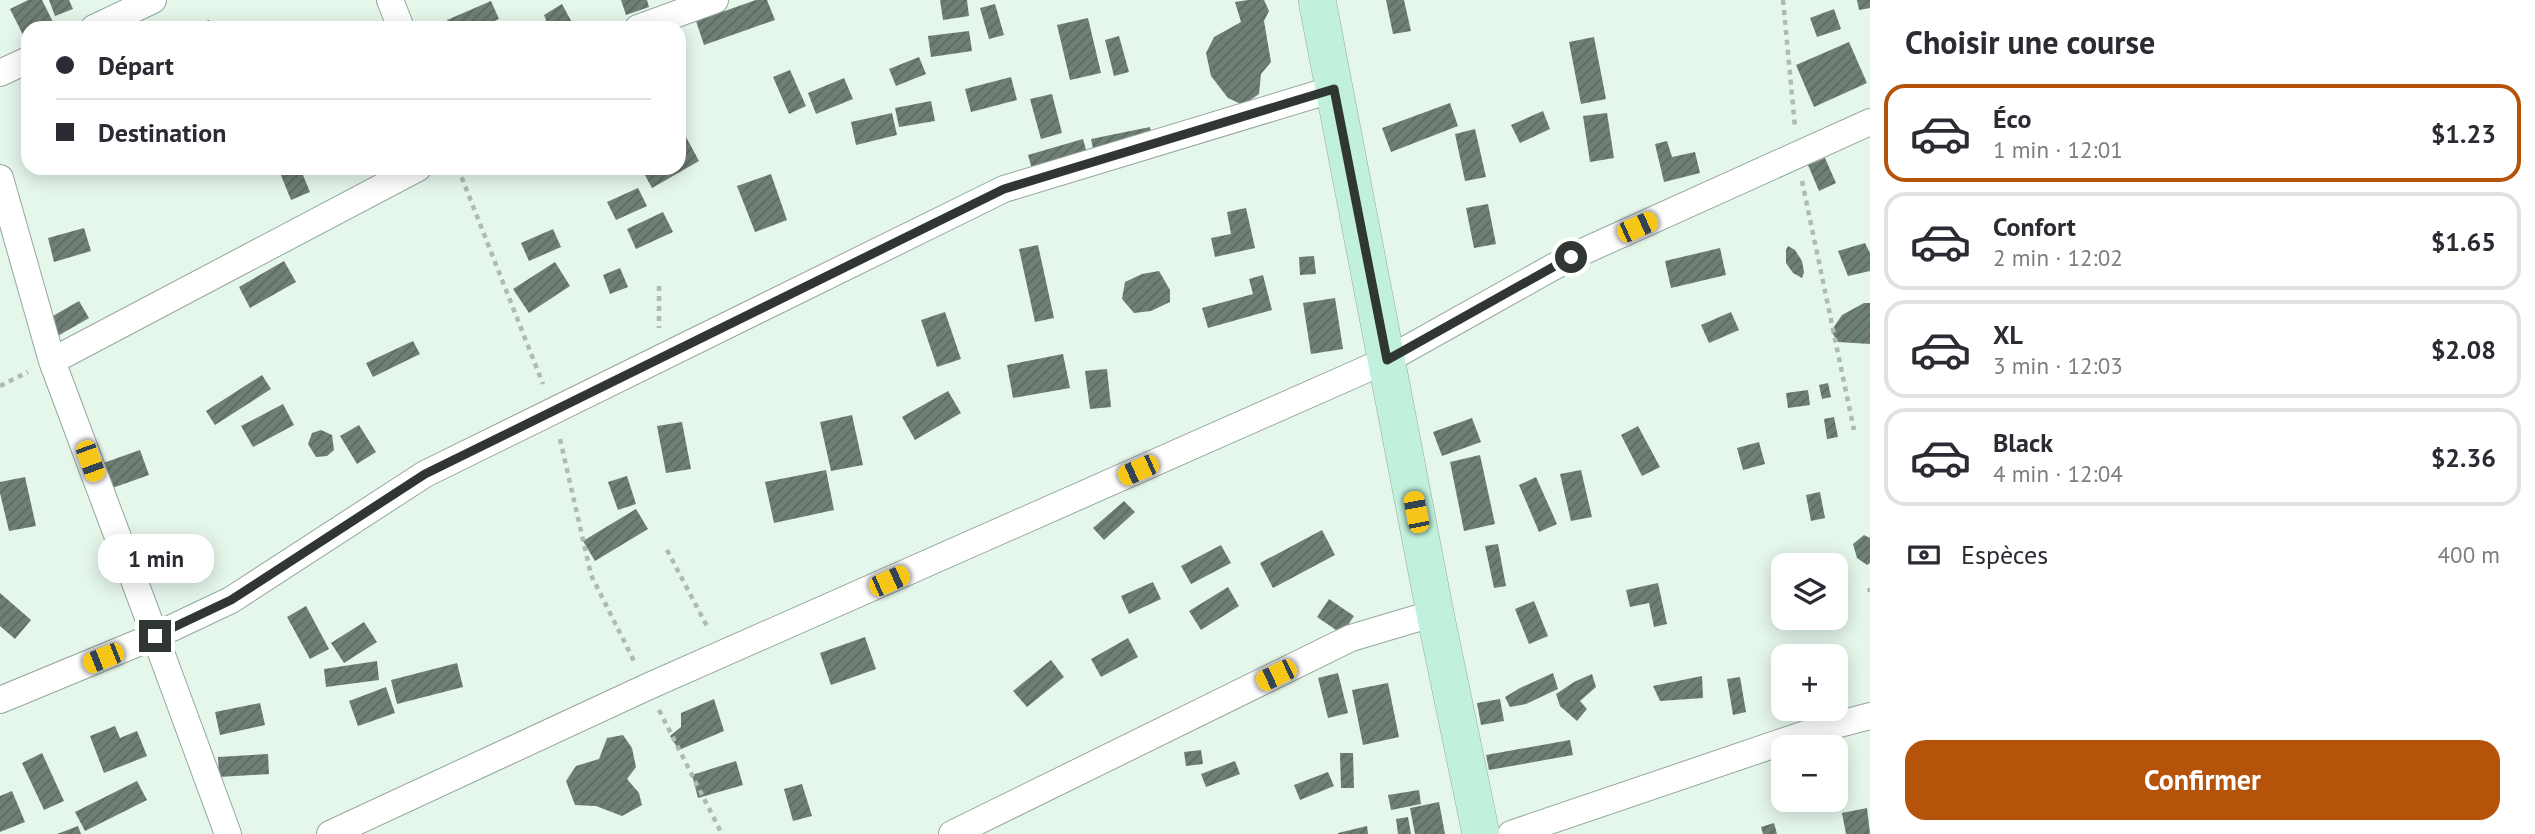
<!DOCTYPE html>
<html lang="fr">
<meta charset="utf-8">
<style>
body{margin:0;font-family:"PT Sans",sans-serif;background:#f2f2f3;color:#2b2b33;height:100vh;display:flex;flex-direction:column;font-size:26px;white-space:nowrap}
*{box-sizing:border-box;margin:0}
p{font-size:23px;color:#7c7c81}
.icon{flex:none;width:38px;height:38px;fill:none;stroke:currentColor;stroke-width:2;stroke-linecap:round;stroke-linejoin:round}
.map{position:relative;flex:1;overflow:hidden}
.details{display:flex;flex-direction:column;background:#fff;width:665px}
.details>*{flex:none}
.guide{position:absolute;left:21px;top:21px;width:665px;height:154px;border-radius:21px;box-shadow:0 4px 18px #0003;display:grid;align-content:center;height:154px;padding:0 35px;background:#fff}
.controls{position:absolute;left:1771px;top:553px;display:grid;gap:14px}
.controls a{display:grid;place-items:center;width:77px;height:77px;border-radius:14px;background:#fff;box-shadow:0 4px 18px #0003;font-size:35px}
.end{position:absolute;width:32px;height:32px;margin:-16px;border:9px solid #303632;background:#fff;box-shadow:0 0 0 4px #fff}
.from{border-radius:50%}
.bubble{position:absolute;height:49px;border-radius:21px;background:#fff;box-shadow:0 4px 18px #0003;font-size:23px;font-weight:800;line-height:49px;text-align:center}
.car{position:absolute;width:21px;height:42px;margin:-21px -10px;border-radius:9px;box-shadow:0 0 5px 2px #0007;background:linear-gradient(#f5c518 24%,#345 0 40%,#f5c518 0 76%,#345 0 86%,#f5c518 0)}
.guide b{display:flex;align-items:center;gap:24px;height:66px;font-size:26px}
.guide b+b{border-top:2px solid #e1e1e2}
.guide i{width:18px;height:18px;background:#2b2b33}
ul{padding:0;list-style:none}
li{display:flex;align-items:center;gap:21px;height:98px;margin:0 14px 10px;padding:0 21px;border:4px solid #e1e1e2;border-radius:21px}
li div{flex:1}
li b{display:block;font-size:26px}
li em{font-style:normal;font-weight:800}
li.selected{border-color:#b45309}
li>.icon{width:63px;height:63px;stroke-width:1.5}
h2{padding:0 35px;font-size:32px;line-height:84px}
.pay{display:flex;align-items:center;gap:18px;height:77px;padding:0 35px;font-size:26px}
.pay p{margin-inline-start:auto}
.button{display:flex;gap:14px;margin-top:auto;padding:14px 35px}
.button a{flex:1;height:80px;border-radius:21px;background:#b45309;color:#fff;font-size:28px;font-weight:800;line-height:80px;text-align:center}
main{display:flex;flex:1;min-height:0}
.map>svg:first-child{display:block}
.building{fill:url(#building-hatch)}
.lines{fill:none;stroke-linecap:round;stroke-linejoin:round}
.street-casing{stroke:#96a79d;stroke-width:28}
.secondary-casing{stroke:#96a79d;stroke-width:38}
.path{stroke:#adbbb2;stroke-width:4.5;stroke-dasharray:5 5;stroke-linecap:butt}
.street{stroke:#fff;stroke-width:26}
.secondary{stroke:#c1f1dc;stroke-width:37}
.route{stroke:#303632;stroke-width:9}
</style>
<main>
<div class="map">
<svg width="1870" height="834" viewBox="0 0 1870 834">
<defs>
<pattern id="building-hatch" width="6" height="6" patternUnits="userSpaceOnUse" patternTransform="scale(1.75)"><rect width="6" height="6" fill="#707f76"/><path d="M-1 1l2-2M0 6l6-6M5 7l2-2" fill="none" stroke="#5c6961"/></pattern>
</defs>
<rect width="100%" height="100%" fill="#e5f6eb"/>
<path class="building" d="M28 0H42L54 24 47 28H28V37L25 39 10 9Z
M49 0H69L73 9 55 16Z
M621 0H647L649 7 626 15Z
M756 0H767L775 20 704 45 696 21Z
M940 0H967L969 16 943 20Z
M1248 0H1264L1269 11 1264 21 1271 62 1261 74 1259 94 1243 105 1228 98 1211 76 1206 53 1214 37 1241 22 1235 2Z
M1386 0H1404L1411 31 1393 34Z
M1857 0H1870V8L1859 10Z
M491 1 499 19 478 28H451L447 20Z
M562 4 575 28H549L544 15Z
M995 4 1004 35 989 39 980 8Z
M1834 9 1841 29 1817 37 1810 18Z
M1088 18 1101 73 1070 80 1057 25Z
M209 20 213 28H190Z
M316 21 321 28H307Z
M969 31 972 51 931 57 928 36Z
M1119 36 1129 72 1114 76 1105 40Z
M1594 37 1606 99 1581 104 1569 42Z
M1849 42 1867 83 1814 107 1796 65Z
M919 57 926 74 896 86 889 69Z
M790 70 806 106 789 114 773 77Z
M1011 77 1017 100 971 112 965 89Z
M844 78 853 99 816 114 808 93Z
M1052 94 1062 133 1041 139 1030 99Z
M931 101 935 121 899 127 895 108Z
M1450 103 1458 126 1391 152 1382 128Z
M1543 111 1550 129 1520 143 1511 125Z
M892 113 897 135 856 145 851 122Z
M1607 113 1614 158 1590 162 1583 116Z
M1150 127 1155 157 1097 168 1091 139Z
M1475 129 1486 177 1465 181 1455 134Z
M686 137 699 161 652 188 641 168H679V141Z
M1083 139 1090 164 1035 180 1028 155Z
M1667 141 1672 157 1695 152 1700 173 1664 182 1655 144Z
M1825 158 1836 183 1819 191 1808 165Z
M278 168H300L310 192 291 200Z
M771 174 787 220 755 232 737 186Z
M638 188 647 206 616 220 607 202Z
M1488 204 1496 244 1474 248 1466 208Z
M1246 208 1255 248 1215 257 1211 238 1231 234 1227 212Z
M663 212 673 232 636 249 627 229Z
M84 228 91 251 54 262 48 238Z
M553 229 561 247 529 261 521 243Z
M1865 243 1870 253V271L1848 276 1838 251Z
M1038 245 1054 318 1035 322 1019 249Z
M1788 246 1795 250 1802 261 1804 272 1802 278 1793 273 1786 263V250Z
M1720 248 1726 275 1671 288 1665 261Z
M1314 256 1316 274 1300 275 1299 257Z
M284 261 296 282 250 308 239 287Z
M555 262 570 286 529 313 513 289Z
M620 268 628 287 610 294 603 275Z
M1159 271 1170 290V302L1151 311 1134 313 1122 299 1125 282 1142 274Z
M1263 275 1272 310 1208 328 1202 308 1253 294 1249 279Z
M1335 298 1343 349 1311 354 1303 303Z
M79 301 89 318 49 341 39 324Z
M1864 303H1870V344L1838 342 1831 331 1842 315Z
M945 312 961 359 937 367 921 320Z
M1731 312 1739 330 1709 343 1701 325Z
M413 341 420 354 373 377 366 363Z
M1063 354 1070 388 1013 398 1007 365Z
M1107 369 1111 407 1090 409 1085 371Z
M262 375 271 389 215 425 206 411Z
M1828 383 1831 397 1822 399 1819 385Z
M1808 390 1810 405 1788 408 1786 393Z
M948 391 961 413 915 440 902 417Z
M283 404 294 425 253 447 241 426Z
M852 415 863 465 831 471 820 422Z
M1834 417 1838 437 1827 439 1824 419Z
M1472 418 1481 442 1442 456 1433 432Z
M682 422 691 469 666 473 657 426Z
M359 425 376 452 357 464 340 436Z
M1638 426 1660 467 1642 476 1621 435Z
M321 430 332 435 334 450 327 456 316 457 308 444 312 433Z
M1759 442 1765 464 1743 470 1737 448Z
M140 450 149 475 101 492 92 467Z
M1480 455 1495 524 1464 531 1450 462Z
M826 470 834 510 774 523 765 482Z
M1581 470 1592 517 1571 521 1560 474Z
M627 476 636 504 618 510 608 482Z
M25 477 36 526 9 531 0 493V482Z
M1536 477 1557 524 1539 532 1519 485Z
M1820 492 1825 518 1811 521 1806 495Z
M1124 501 1135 512 1104 540 1093 528Z
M636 509 648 529 595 561 583 541Z
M1322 530 1335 555 1273 588 1260 563Z
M1864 535 1870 538V563L1867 565 1857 558 1853 544Z
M1498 544 1506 586 1494 588 1485 546Z
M1221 545 1231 563 1191 584 1181 566Z
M1827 554 1829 565H1783V564Z
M1153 582 1161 599 1129 614 1121 596Z
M1658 583 1667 624 1654 627 1649 603 1630 607 1626 590Z
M1228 587 1239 606 1201 630 1189 611Z
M0 593 31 620 15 639 0 626Z
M1329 599 1354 616 1342 634 1317 617Z
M1534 601 1548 636 1529 644 1515 609Z
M306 606 329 649 310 659 287 617Z
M364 622 377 642 344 663 331 643Z
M865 637 876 669 831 685 820 653Z
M1128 638 1138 657 1101 677 1091 659Z
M1051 660 1064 677 1027 707 1013 691Z
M377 661 379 680 326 687 324 669Z
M457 663 463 687 397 704 391 680Z
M1338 673 1348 713 1328 718 1318 678Z
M1553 673 1558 689 1526 704 1510 707 1505 697 1520 688Z
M1592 674 1596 687 1580 701 1587 709 1577 721 1560 706 1556 694 1574 682Z
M1702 676 1703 698 1660 701 1653 686Z
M1740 677 1746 712 1733 715 1727 679Z
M1388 683 1399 737 1363 745 1352 690Z
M386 687 395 713 358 726 349 701Z
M714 699 724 731 679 750 670 736 681 727V713Z
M1500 699 1504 721 1481 725 1477 703Z
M260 703 265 725 220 735 215 712Z
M115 726 120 738 137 731 147 756 104 773 90 736Z
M623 735 632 748 636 767 627 779 639 793 642 805 622 816 596 806 575 805 566 781 576 766 599 759 607 738Z
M1570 740 1573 755 1489 770 1486 755Z
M1201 750 1203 764 1186 766 1184 752Z
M42 753 64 801 44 810 22 763Z
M1340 753H1353L1354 788H1341Z
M268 754 269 774 219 777 218 757Z
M736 761 743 785 698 798 692 775Z
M1235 761 1240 774 1206 787 1201 774Z
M1328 772 1334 786 1300 800 1294 785Z
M137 781 147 800 85 831 75 812Z
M802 784 812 816 793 821 784 789Z
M1419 790 1421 804 1391 810 1388 795Z
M12 791 25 822 0 832V796Z
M1439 802 1445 834H1415L1410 808Z
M1867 808 1870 834H1846L1842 813Z
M1408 817 1411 834H1398L1396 819Z
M1774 823 1777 834H1763L1761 827Z
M78 826 81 834H57Z
M1367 826 1368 834H1338V833Z"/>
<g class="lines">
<g class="street-casing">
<path id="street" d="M390 0 401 28
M94 28 153 0
M638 28 715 0
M0 73 28 60
M0 178 52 361 155 636 0 700
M52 361 418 168
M228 834 155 636 231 600 425 474 1004 189 1334 89
M330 834 647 687 1387 360 1571 257 1870 122
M952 834 1351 638 1435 613
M1511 834 1820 729 1870 716"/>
</g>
<g class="secondary-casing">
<path id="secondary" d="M1317 0 1435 613 1481 834"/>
</g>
<path class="path" d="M1783 0 1795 127
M458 168 543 384
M1802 181 1854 430
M659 286V328
M0 386 28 372
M560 439 591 575 634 661
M667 550 709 630
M1869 588 1870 592
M659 710 722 834"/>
<use href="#street" class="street"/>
<use href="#secondary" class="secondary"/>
</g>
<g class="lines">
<path class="route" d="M155 636 231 600 425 474 1004 189 1334 89 1387 360 1571 257"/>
</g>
</svg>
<div class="controls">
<a><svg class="icon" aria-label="layers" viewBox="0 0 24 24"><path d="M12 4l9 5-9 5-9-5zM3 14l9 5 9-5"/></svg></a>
<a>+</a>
<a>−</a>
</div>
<i class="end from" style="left:1571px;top:257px"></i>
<i class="end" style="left:155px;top:636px"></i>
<div class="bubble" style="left:98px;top:534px;width:116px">1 min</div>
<i class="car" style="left:1637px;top:227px;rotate:66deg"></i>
<i class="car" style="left:90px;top:461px;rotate:160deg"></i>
<i class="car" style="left:1138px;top:470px;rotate:246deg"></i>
<i class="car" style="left:1416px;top:512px;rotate:349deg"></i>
<i class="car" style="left:889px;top:581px;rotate:66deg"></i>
<i class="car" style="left:103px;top:658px;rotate:248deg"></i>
<i class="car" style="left:1276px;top:675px;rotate:244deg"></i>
<div class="guide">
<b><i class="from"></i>Départ</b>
<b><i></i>Destination</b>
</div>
</div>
<section class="details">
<h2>Choisir une course</h2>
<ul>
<li class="selected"><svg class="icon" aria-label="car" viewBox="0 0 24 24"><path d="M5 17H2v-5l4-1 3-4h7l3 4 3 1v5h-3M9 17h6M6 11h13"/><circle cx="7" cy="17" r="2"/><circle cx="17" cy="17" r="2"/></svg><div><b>Éco</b><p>1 min · 12:01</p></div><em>$1.23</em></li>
<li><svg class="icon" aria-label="car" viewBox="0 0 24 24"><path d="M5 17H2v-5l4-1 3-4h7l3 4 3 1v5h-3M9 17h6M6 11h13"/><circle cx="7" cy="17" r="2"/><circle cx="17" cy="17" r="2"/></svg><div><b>Confort</b><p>2 min · 12:02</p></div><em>$1.65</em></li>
<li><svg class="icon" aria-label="car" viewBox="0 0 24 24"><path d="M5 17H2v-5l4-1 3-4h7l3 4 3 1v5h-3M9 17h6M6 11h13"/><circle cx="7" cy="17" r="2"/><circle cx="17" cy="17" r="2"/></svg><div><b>XL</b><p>3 min · 12:03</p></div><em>$2.08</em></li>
<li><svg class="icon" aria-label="car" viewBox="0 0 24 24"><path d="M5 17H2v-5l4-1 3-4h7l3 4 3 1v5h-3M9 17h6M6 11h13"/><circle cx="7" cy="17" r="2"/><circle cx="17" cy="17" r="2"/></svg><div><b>Black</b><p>4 min · 12:04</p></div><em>$2.36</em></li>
</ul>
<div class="pay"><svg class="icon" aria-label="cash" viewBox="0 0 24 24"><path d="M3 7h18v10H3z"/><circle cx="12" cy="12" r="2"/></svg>Espèces<p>400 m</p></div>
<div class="button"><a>Confirmer</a></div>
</section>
</main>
